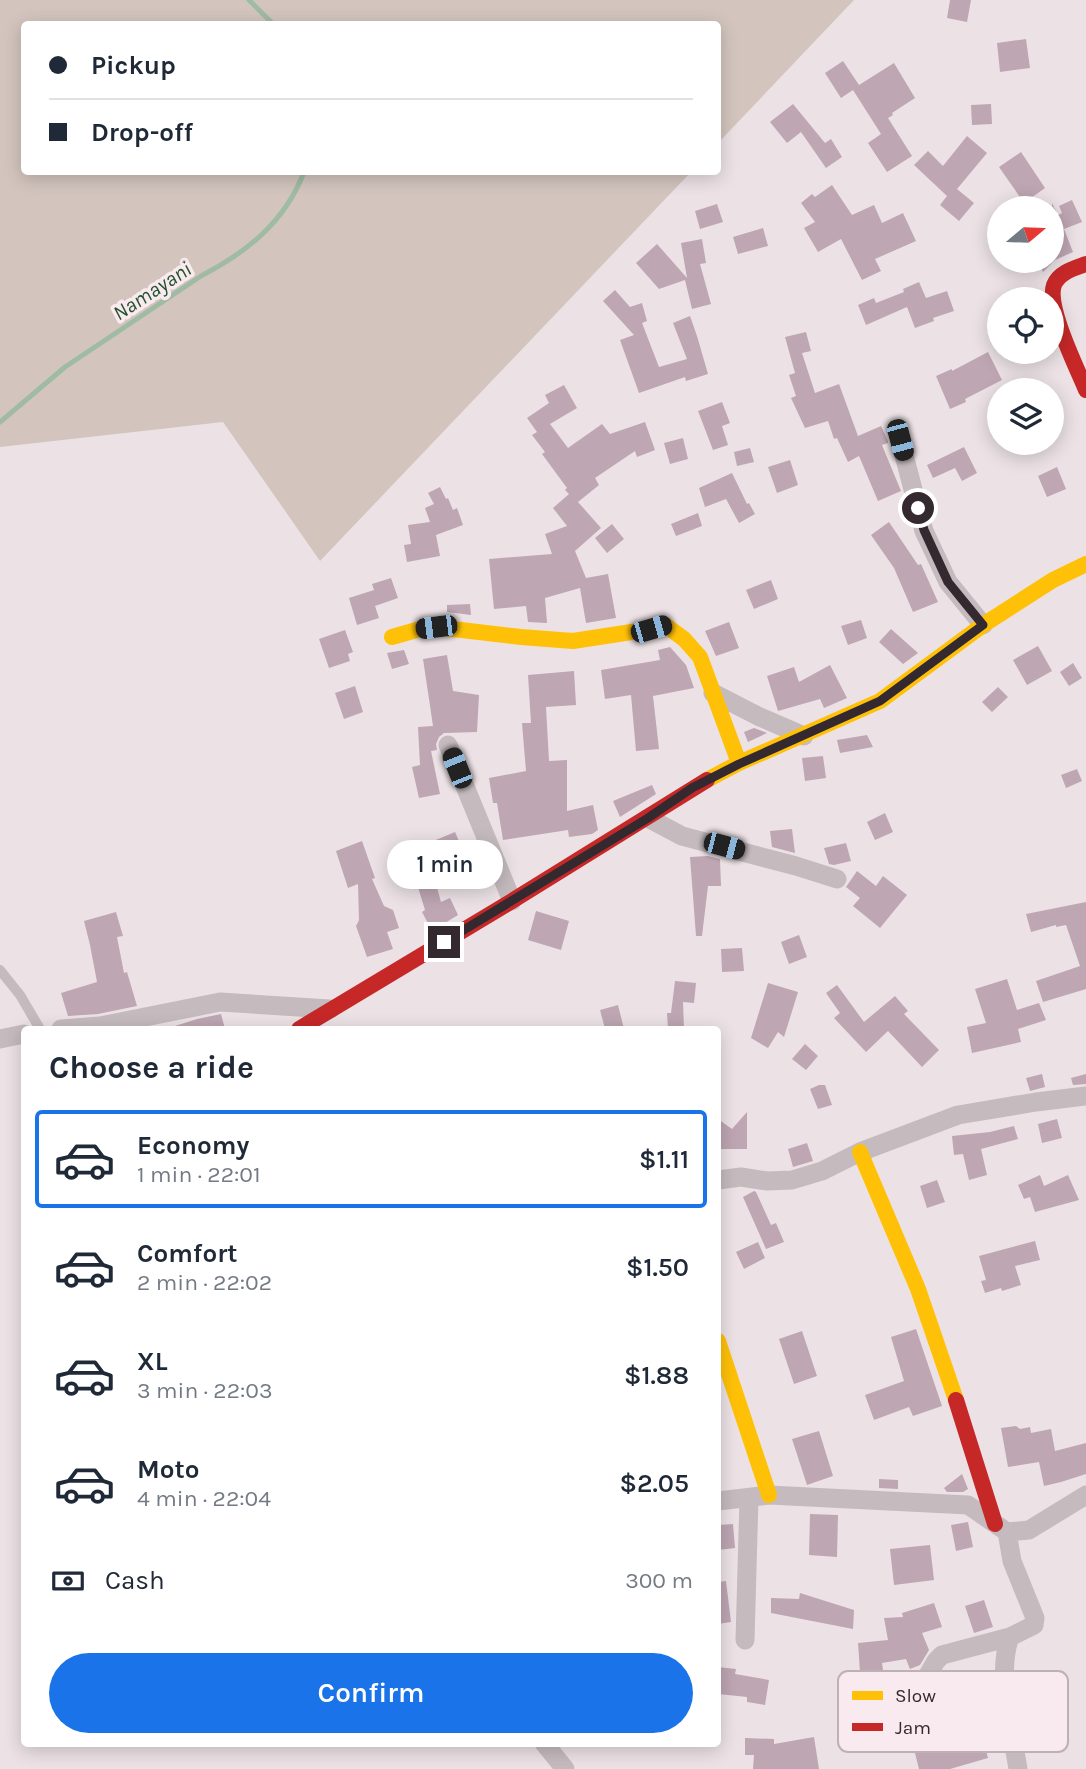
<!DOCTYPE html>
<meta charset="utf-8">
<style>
body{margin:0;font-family:Karla,sans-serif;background:#f6f6f7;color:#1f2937;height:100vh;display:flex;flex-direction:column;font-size:26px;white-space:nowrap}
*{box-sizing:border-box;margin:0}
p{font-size:23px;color:#747a83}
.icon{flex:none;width:38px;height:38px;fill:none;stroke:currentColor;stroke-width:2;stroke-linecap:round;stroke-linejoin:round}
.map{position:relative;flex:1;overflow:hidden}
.details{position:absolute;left:21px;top:1026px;width:700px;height:721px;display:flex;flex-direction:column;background:#fff;border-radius:7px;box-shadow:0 4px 18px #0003}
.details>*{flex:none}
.top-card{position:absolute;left:21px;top:21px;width:700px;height:154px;border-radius:7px;box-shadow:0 4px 18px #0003;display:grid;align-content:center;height:154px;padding:0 28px;background:#fff}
.needle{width:46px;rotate:71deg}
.fabs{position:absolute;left:987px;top:196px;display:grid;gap:14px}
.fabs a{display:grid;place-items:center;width:77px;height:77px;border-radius:50%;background:#fff;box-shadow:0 4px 18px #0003;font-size:35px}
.end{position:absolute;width:32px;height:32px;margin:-16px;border:9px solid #352930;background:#fff;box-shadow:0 0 0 4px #fff}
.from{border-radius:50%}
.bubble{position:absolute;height:49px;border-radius:24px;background:#fff;box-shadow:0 4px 18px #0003;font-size:23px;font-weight:600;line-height:49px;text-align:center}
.car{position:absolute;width:21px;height:42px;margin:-21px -10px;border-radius:9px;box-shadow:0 0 5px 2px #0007;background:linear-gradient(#222 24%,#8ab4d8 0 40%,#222 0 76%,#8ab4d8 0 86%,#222 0)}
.top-card b{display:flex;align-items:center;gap:24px;height:66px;font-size:26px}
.top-card b+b{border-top:2px solid #e0e1e3}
.top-card i{width:18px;height:18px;background:#1f2937}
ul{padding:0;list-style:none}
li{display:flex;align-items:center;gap:21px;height:98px;margin:0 14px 10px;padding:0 14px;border:4px solid transparent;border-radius:7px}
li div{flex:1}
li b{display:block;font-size:26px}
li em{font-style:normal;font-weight:600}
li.active{border-color:#1a73e8}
li>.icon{width:63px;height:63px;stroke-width:1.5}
h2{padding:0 28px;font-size:32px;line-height:84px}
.pay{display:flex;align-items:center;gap:18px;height:77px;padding:0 28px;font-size:26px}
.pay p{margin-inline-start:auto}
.button{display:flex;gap:14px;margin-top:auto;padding:14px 28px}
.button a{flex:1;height:80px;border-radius:42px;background:#1a73e8;color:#fff;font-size:28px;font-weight:600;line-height:80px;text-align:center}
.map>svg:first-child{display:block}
.green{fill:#d3c5be}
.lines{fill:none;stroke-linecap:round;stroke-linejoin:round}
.stream{stroke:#a0bba4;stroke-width:5}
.building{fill:#bea6b3}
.lane{stroke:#c5bbbf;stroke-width:10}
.street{stroke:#c5bbbf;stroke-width:19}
.slow{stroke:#ffc107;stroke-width:16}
.jam{stroke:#c62828;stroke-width:16}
.route{stroke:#352930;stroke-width:9}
.labels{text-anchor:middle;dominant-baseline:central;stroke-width:7;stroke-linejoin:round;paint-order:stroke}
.water-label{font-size:21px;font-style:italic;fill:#23532e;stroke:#f8eaee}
.key{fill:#f8eaee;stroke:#beb0b5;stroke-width:2}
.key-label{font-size:19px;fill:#352930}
</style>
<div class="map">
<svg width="1086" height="1769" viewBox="0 0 1086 1769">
<rect width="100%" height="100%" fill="#ece2e5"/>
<path class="green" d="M0 0H854L718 143V24H24V172H691L320 561 223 422 0 447Z"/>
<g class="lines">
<path class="stream" d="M249 0 273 24
M0 422 65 367 201 276C247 252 285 222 304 172"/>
</g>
<path class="building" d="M950 0H971L967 22 947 18Z
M1026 39 1030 68 1000 72 997 43Z
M843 61 859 85 894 63 915 98 892 113 893 115 888 118 912 156 887 172 868 143 881 134 853 90 841 98 825 73Z
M793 104 825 143 831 139 842 157 826 168 801 132 787 143 770 122Z
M991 104 992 124 972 125 971 105Z
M967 136 987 153 957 189 974 203 959 221 940 205 947 196 914 165 928 151 943 166Z
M1021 152 1045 188 1024 203 999 167Z
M832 185 852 215 874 205 882 223 903 213 916 241 875 259 881 271 862 280 841 239 818 252 804 228 815 222 801 203 812 194 815 197Z
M1072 200 1082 222 1064 229 1073 252 1055 260 1043 272 1038 261H1052V203L1058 215 1062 213 1059 206Z
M717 204 723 222 700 229 695 211Z
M763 228 768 246 738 254 733 237Z
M702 239 706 263 700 264 711 304 692 309 685 280 659 289 636 263 657 244 687 278 681 243Z
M919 282 926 298 947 291 954 311 933 318 934 321 915 328 907 307 866 325 858 305 874 298 876 303 904 292 903 289Z
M615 290 630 307 642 303 647 321 642 323 659 367 687 359 673 323 690 316 697 336 708 374 686 381 685 377 639 393 620 340 634 335 603 301Z
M806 332 811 351 802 353 815 393 839 384 858 436 881 426 888 441V443L882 445 901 491 878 501 859 456 848 462 837 438 834 439 828 421 805 428 791 398 796 396 789 375 795 373 785 337Z
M988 352 1002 380 965 399 966 402 950 409 936 376 952 369V371Z
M564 385 577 408 550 424 568 448 602 424 610 434 645 422 655 450 637 457 635 451 595 478 599 485 578 502 601 528 575 551 586 578 608 574 616 618 586 623 580 588 545 598 547 623 528 622 526 606 494 609 489 559 552 554 545 534 567 526 553 508 569 494 565 490 567 488 542 454 545 452 532 435 537 432 527 418 549 403 545 395Z
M722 402 730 423 722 426 728 445 713 450 698 411Z
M683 438 688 459 670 464 664 443Z
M964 447 977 473 962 481 955 468 933 478 927 465Z
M750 448 754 462 737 466 734 452Z
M790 460 798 485 777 493 768 467Z
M1057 467 1066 489 1047 497 1038 476Z
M732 473 747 504 749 503 755 514 739 523 726 499 705 507 699 488Z
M440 487 446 499 448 498 453 510 457 508 463 525 436 535 440 556 407 562 404 545 411 544 408 525 430 522 425 508 434 504 428 493Z
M698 513 702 526 676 536 671 524Z
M889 522 918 565 921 564 938 602 913 612 894 568 871 535Z
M612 524 624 539 607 553 595 538Z
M391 578 398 598 375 606 379 618 357 625 349 598 374 590 372 584Z
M771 580 778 599 754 609 746 590Z
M470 604 471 615 447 612V605Z
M861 620 867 638 848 645 841 626Z
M729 622 739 648 716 656 705 631Z
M891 629 918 653 903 664 879 642Z
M345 630 353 652 348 654 350 661 329 668 319 639Z
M1038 646 1052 671 1027 685 1013 660Z
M670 647 686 665 694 688 653 696 659 749 636 751 631 695 605 699 601 670 660 660 658 650Z
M404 650 409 664 392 669 387 653Z
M447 655 453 691 479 695 477 732 444 733 439 737 436 744 437 750 431 751 440 794 419 798 412 767 420 765 418 727 433 726 423 659Z
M1073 663 1082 678 1069 686 1060 672Z
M830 665 847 698 824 708 820 699 778 711 767 676 794 667 799 682Z
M574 671 576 705 546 707 549 761 567 760V811L593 805 598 830 592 834 569 837 568 830 503 840 497 803H493L489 778 526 771 522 723H531L528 675Z
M355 686 363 712 344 719 335 693Z
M998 687 1008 697 992 712 982 702Z
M754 728 767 733 748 742 744 732Z
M867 735 873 747 840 753 837 740Z
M823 756 826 778 805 781 802 758Z
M1077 769 1082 781 1066 788 1061 775Z
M652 785 656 794 620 817 613 801Z
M885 813 893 832 875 840 867 822Z
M792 829 795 853 772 847 770 831Z
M455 832 462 848 437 857 431 842Z
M362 841 375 878 372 879 384 906 393 910 399 928 387 932 393 949 367 957 356 926 359 920 358 884 348 888 336 851Z
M846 843 851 861 834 865 829 864 824 848Z
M405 845 413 867 400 872 392 850Z
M708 856 720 859 721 886H708L702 936H696L690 857Z
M431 866 441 902 450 898 458 915 432 931 422 912 425 910 413 871Z
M857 871 876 886 883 876 907 895 880 928 853 906 860 898 846 887Z
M1086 902V989L1043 1002 1036 981 1080 966 1066 925 1056 927V925L1031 932 1026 914Z
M536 911 569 921 561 950 528 940Z
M116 912 123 936 117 937 124 973 127 972 137 1006 98 1014 68 1016 61 993 97 982 90 945 84 921Z
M799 935 807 957 789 964 781 942Z
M742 948 744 971 722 972 721 949Z
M1007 979 1017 1010 1039 1003 1046 1020 1018 1029 1021 1042 972 1053 967 1027 986 1023 975 989Z
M675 981 696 983 694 1003 683 1002 684 1029H668L667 1013H671Z
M768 983 798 992 784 1037 778 1032 768 1048 751 1038Z
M837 985 864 1022 895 996 908 1011 904 1014 939 1050 922 1067 888 1031 866 1052 834 1018 840 1013 826 993Z
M618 1005 624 1029H605L600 1010Z
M221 1014 225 1029H176L175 1026 197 1019Z
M805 1044 818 1056 806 1070 792 1059Z
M1042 1074 1045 1087 1030 1091 1026 1078Z
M1086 1074V1084L1073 1085 1071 1078Z
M819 1085H825L832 1105 818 1109 810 1089Z
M747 1112V1149H718V1119L732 1129Z
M1057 1119 1062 1138 1042 1143 1038 1124Z
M1014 1126 1018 1139 981 1149 987 1175 969 1180 963 1154 954 1155 952 1136 990 1132Z
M807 1143 813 1161 793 1167 788 1149Z
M1040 1175 1044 1186 1068 1175 1079 1200 1035 1212 1030 1197 1024 1199 1018 1185Z
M937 1180 945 1202 927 1208 920 1186Z
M754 1191 756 1192 771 1225 776 1223 784 1242 766 1249 743 1197Z
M1035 1241 1040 1260 1015 1266 1021 1285 1002 1291 1001 1288 985 1293 981 1281 986 1280 979 1256Z
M758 1242 765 1258 744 1269 736 1252Z
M916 1329 942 1406 913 1416 909 1407 874 1420 865 1395 904 1381 891 1337Z
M802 1331 817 1376 794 1384 779 1339Z
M1016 1426 1020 1429 1030 1427 1031 1433 1051 1429 1055 1451 1086 1443V1474L1061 1482 1044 1486 1039 1462 1008 1467 1001 1428Z
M819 1431 833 1476 807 1485 792 1439Z
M962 1474 968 1489 963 1492H947L944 1488Z
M879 1479 898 1480V1489L879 1488Z
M810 1514 838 1515 837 1557 809 1555Z
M968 1522 973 1547 956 1551 951 1525Z
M733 1524 735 1548 718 1550V1525Z
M930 1545 934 1580 894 1585 890 1549Z
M726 1581 731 1622 718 1624V1582Z
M800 1593 854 1610 853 1629 771 1613V1598L799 1599Z
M984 1600 993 1627 974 1633 965 1606Z
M934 1603 942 1627 922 1633 929 1650 920 1665 910 1669 906 1659 882 1663 883 1670 860 1672 858 1643 888 1640 884 1618 903 1617 902 1613Z
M718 1667 736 1669 735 1674 769 1680 765 1705 747 1702V1697L718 1694Z
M814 1737 819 1769H753L754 1755H745V1738L774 1739V1744Z
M983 1739 988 1758 950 1769H919L915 1753 949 1746V1748Z"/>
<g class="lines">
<path class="lane" d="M0 970 20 995 40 1029"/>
<path class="street" d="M900 440 924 531 948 582 983 625
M713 693 760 717 804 736
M448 745 512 901
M648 818 682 836 796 866 837 879
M61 1029 100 1026 220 1002 330 1009
M0 1039 24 1034
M718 1180 741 1177 767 1181 792 1180 822 1171 860 1152 958 1115 1036 1102 1086 1096
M718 1501 769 1495 968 1505 1007 1532 1029 1530 1086 1495
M1007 1532 1012 1561 1035 1618 1034 1625 1010 1637C996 1674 1012 1730 1018 1769
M745 1640 749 1498
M928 1675 936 1661 942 1655 1010 1637
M544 1743 565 1769"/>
<path class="slow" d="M392 637 420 629 436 627 521 637 573 641 651 629 665 625 684 639 700 657 739 763
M707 780 739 763 880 701 983 625 1053 580 1086 564
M860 1152 918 1289 956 1400
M718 1341 769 1495"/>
<path class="jam" d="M1086 264C1075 268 1059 272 1054 285 1046 306 1077 368 1086 390
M299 1029 512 901 707 780
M956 1400 995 1524"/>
</g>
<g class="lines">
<path class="route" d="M444 942 648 818 692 788 739 764 880 701 983 625 948 582 924 530 918 508"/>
</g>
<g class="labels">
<g class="water-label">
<text transform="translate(152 291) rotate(-33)">Namayani</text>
</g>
</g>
<rect x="838" y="1671" width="230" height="81" rx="10" class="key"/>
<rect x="852" y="1691" width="31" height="9" fill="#ffc107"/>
<rect x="852" y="1723" width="31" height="8" fill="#c62828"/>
<g class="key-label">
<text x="895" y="1702">Slow</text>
<text x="895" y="1734">Jam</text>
</g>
</svg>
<div class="fabs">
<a><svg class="needle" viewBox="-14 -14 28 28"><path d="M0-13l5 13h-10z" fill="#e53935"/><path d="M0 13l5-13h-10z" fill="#747a83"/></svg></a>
<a><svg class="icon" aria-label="locate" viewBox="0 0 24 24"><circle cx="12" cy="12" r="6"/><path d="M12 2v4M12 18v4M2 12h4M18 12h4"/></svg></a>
<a><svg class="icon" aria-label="layers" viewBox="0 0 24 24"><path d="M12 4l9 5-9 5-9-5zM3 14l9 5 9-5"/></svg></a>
</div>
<i class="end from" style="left:918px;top:508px"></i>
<i class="end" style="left:444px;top:942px"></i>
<div class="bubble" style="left:387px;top:840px;width:116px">1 min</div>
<i class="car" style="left:900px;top:440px;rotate:165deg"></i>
<i class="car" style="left:436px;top:627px;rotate:263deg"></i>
<i class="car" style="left:651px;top:629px;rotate:74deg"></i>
<i class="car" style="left:457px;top:768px;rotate:338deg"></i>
<i class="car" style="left:724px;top:846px;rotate:105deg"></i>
<div class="top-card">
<b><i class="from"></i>Pickup</b>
<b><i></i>Drop-off</b>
</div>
<section class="details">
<h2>Choose a ride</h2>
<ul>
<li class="active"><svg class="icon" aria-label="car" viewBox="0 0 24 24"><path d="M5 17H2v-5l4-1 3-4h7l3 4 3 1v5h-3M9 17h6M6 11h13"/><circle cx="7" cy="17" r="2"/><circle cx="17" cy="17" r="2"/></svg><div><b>Economy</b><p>1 min · 22:01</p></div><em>$1.11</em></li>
<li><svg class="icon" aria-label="car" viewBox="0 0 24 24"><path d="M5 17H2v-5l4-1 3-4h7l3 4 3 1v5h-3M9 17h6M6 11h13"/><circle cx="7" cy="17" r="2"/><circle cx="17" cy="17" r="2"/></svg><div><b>Comfort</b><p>2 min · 22:02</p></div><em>$1.50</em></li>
<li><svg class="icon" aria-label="car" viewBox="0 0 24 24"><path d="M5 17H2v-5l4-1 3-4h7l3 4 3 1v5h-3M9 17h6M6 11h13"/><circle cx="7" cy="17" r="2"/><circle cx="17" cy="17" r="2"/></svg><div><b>XL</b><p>3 min · 22:03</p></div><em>$1.88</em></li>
<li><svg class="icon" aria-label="car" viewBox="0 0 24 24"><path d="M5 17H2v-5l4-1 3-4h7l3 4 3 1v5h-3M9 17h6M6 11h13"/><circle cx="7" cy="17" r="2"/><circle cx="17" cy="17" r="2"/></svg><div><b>Moto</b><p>4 min · 22:04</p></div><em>$2.05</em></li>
</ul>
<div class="pay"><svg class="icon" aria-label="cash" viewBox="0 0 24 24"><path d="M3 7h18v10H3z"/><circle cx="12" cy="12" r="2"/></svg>Cash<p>300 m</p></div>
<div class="button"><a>Confirm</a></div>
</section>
</div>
